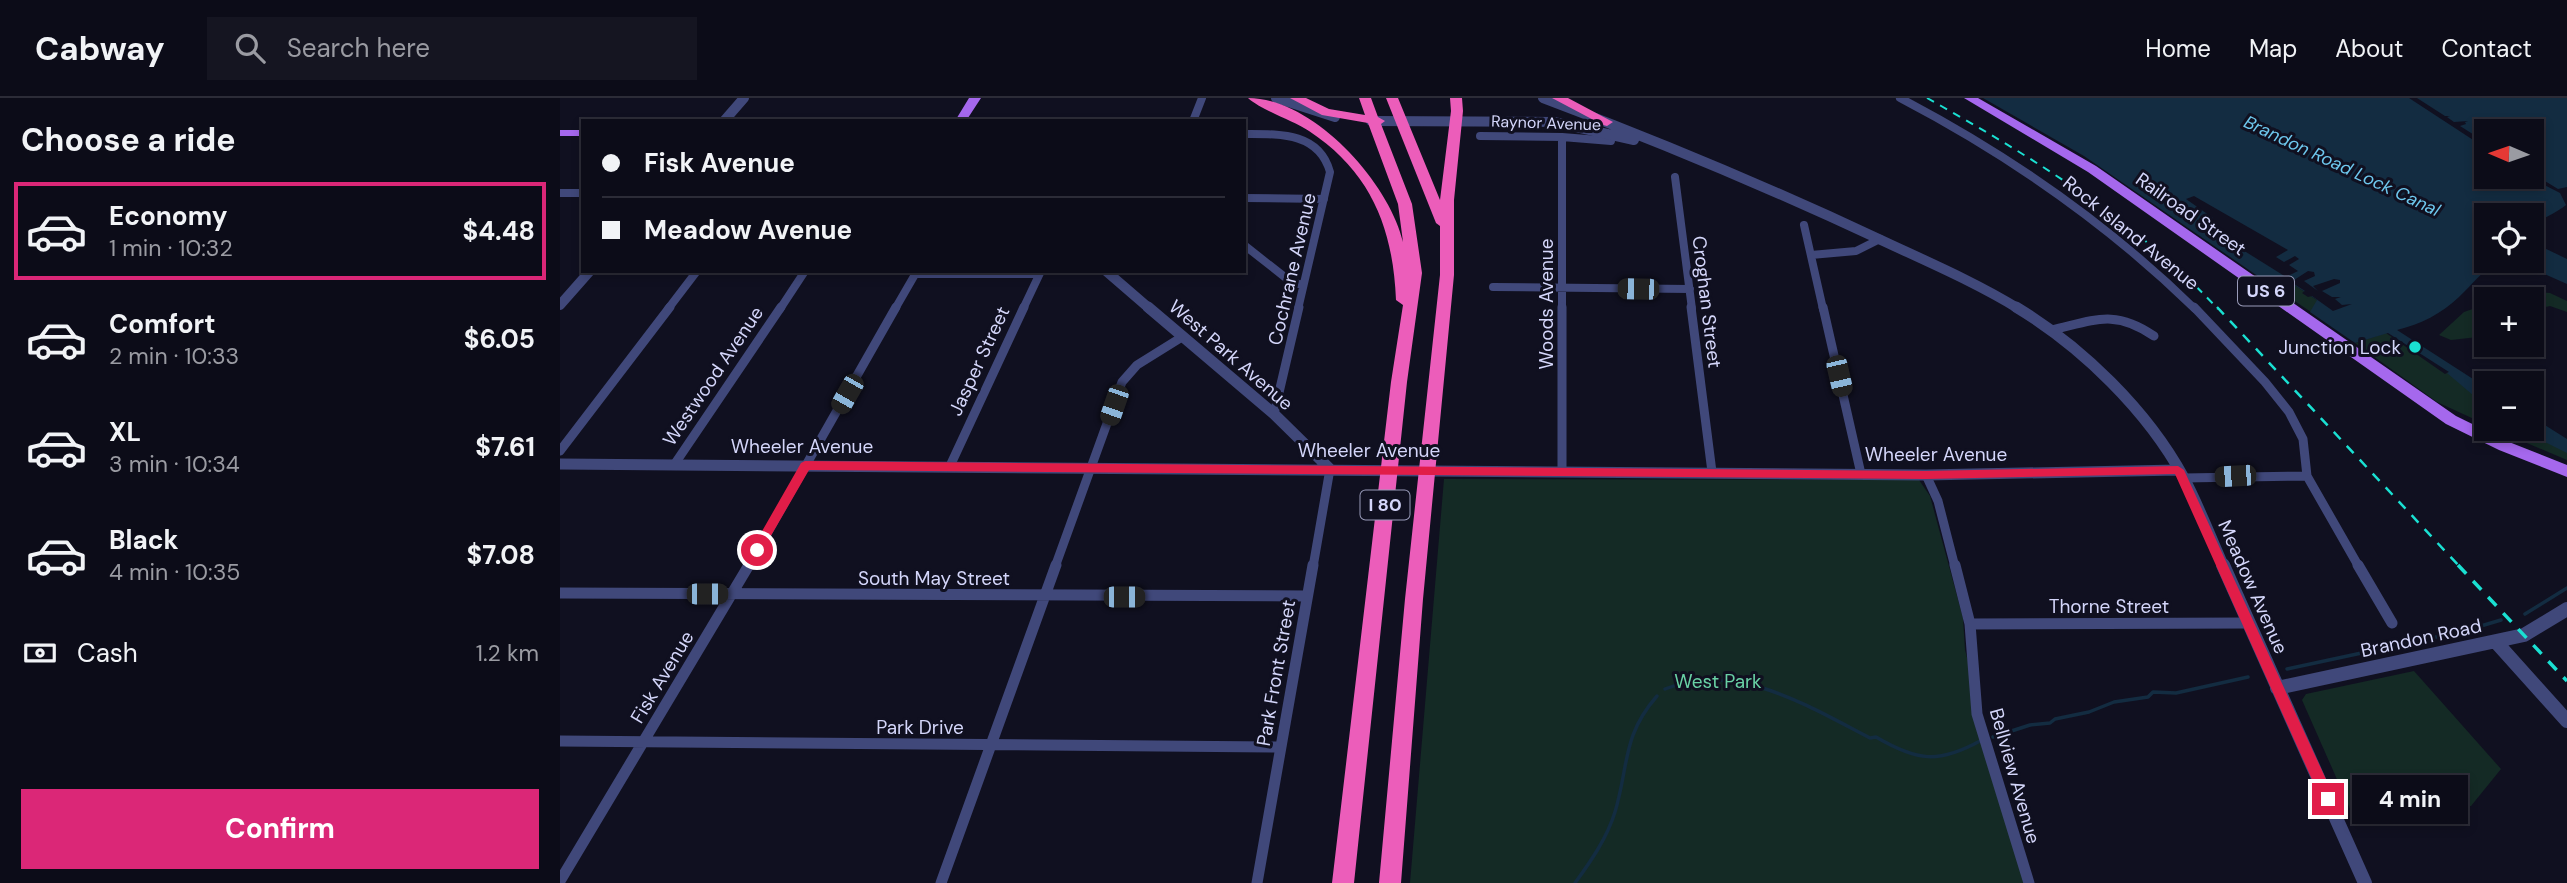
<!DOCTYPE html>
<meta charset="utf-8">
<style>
body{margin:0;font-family:"DM Sans",sans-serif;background:#151521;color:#f1f3f6;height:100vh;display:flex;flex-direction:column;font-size:26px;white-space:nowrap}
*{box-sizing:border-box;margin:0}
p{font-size:23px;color:#9a9ba2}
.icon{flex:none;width:38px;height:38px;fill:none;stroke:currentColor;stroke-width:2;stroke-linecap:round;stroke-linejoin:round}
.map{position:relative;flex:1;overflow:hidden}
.side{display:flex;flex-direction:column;background:#0c0c18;width:560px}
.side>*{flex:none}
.banner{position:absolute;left:21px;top:21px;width:665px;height:154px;border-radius:0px;box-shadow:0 4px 10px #0003,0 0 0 2px #2c2c37;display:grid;align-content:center;height:154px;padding:0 21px;background:#0c0c18}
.needle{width:46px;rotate:272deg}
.tools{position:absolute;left:1914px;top:21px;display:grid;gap:14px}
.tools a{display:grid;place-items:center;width:70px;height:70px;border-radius:0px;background:#0c0c18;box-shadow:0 4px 10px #0003,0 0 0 2px #2c2c37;font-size:35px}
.end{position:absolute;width:32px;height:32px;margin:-16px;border:9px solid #e11d48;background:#fff;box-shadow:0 0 0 4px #fff}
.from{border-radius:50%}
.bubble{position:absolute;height:49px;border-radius:0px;background:#0c0c18;box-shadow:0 4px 10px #0003,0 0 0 2px #2c2c37;font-size:23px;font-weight:700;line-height:49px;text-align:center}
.car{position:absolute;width:21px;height:42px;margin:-21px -10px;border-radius:9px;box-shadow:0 0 5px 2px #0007;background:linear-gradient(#222 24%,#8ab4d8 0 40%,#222 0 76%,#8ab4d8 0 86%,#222 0)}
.banner b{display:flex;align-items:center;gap:24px;height:66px;font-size:26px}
.banner b+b{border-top:2px solid #2c2c37}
.banner i{width:18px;height:18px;background:#f1f3f6}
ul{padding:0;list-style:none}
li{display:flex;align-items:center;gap:21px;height:98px;margin:0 14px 10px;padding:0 7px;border:4px solid transparent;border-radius:0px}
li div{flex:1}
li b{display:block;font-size:26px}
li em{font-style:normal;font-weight:700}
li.current{border-color:#db2777}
li>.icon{width:63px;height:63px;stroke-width:1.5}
h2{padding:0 21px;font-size:32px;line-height:84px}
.pay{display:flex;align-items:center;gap:18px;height:77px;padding:0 21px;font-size:26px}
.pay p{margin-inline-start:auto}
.cta{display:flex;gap:14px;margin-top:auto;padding:14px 21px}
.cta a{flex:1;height:80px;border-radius:0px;background:#db2777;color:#fff;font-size:28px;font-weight:700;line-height:80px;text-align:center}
header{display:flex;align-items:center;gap:42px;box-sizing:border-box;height:98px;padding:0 35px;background:#0c0c18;border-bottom:2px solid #2c2c37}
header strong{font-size:33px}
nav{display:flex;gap:38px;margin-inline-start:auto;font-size:24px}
.search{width:490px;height:63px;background:#151521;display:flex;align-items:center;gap:18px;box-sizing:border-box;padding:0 24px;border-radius:0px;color:#9a9ba2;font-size:26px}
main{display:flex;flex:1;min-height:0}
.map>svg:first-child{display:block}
.green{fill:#142a25}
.water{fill:#132c41}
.pier{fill:#101020}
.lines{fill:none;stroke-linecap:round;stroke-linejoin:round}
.stream{stroke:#132c41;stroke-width:3.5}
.minor-far2{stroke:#40487a;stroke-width:8}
.minor-far1{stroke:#40487a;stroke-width:9}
.minor{stroke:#40487a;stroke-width:11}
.tertiary-far2{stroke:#40487a;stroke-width:10}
.tertiary-far1{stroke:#40487a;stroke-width:11}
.tertiary{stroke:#40487a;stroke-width:14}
.primary{fill:#a568ed;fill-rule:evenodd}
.motorway{fill:#ec5dba;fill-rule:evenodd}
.rail-far2{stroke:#1ae0d2;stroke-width:2;stroke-dasharray:8 7;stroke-linecap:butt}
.rail-far1{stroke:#1ae0d2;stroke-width:2.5;stroke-dasharray:10 9;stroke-linecap:butt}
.rail{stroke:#1ae0d2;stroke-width:3.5;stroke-dasharray:12 10;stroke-linecap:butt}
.route{fill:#e11d48}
.poi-dot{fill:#1ae0d2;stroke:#101020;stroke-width:2.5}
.labels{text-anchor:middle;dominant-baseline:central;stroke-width:6;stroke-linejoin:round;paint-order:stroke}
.far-street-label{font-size:16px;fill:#d4d6fa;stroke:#101020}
.far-water-label{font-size:18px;font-style:italic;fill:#6ec8ee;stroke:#101020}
.shield{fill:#101020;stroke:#999bb9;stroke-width:2}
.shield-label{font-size:18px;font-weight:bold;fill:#d4d6fa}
.street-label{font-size:19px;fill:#d4d6fa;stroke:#101020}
.poi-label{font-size:19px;fill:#d4d6fa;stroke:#101020;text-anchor:end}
.park-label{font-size:19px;fill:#69d1a5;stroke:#101020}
</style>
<header>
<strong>Cabway</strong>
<div class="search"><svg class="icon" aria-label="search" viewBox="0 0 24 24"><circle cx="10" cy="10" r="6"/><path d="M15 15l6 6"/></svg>Search here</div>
<nav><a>Home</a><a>Map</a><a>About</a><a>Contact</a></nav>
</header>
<main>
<section class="side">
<h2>Choose a ride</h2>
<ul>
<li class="current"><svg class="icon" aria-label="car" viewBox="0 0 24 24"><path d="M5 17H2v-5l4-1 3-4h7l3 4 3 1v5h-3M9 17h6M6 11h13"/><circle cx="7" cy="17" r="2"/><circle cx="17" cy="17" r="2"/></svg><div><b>Economy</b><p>1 min · 10:32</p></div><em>$4.48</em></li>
<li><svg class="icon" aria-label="car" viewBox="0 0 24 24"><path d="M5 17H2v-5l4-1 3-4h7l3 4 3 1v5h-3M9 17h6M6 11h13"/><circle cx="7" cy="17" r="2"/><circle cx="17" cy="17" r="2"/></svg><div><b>Comfort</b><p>2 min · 10:33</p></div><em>$6.05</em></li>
<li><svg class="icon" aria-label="car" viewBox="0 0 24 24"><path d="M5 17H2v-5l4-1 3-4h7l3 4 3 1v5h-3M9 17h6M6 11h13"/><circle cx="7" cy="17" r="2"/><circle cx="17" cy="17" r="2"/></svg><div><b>XL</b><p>3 min · 10:34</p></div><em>$7.61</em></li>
<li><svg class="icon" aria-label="car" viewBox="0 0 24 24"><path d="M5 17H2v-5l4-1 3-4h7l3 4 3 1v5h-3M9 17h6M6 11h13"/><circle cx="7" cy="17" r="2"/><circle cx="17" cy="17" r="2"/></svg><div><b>Black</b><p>4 min · 10:35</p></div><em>$7.08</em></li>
</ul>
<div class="pay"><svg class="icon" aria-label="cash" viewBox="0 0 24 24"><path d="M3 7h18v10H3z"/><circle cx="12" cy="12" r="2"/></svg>Cash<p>1.2 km</p></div>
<div class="cta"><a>Confirm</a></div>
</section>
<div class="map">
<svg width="2007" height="785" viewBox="0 0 2007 785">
<rect width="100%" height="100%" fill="#101020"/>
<path class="green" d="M1702 181 1733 186 1773 213 1757 218Z
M1959 193 1990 195 2007 203V214L1990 208 1972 212V201H1936Z
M1927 206V238L1891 242 1879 237 1904 214Z
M1826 235 1885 276 1889 274 1927 290V327L1877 304 1795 245Z
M1934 331H1972L2007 341V362Z
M884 381 1359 382 1370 398 1403 520 1405 552 1466 785H850Z
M1854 573 1941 671 1911 708 1875 714 1791 713 1742 602 1746 596Z"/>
<path class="water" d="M1423 0H1849L1927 51V79H1969L2000 95 2006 107C1995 116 1983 119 1972 129V117H1927V163H1940C1922 172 1913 186 1899 199 1881 216 1861 226 1837 232L1927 290V309L1887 275 1889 274 1828 235 1795 245 1750 214 1757 202 1733 186 1702 181 1524 58Z
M1857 0H2007V89L1998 91 1972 75V33H1927V45L1900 28 1906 26 1905 24 1908 23 1894 24 1887 19 1890 18H1885Z
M1972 144 2007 161V186L1955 163H1972Z
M1972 319 2007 341V355L1959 331H1972Z"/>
<path class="pier" d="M1634 98 1728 152 1716 159 1724 164 1735 158 1739 161 1729 167 1738 173 1726 179 1646 129 1642 125 1653 120 1626 101Z
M1748 173 1754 174 1755 178 1744 183 1758 193 1753 188 1774 181 1780 182V185L1762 193 1772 199H1781L1775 201 1782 207 1792 206 1773 213 1752 198 1748 199 1742 195 1745 193 1731 184Z"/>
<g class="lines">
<path class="stream" d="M1965 516 2007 490
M1727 571 1904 533 1941 522
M1105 591C1175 562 1248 608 1310 640L1316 639C1357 663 1378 666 1420 643
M1433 639 1470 627 1490 625 1495 621 1529 614 1554 604 1588 599 1593 594 1616 595 1688 579
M1015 785C1031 763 1047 740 1055 714 1069 667 1062 638 1097 598"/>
<path class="minor-far2" d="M1340 0C1449 57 1547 125 1635 211
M633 23 642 0
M684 36C719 36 759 34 770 74L738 211
M920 38 1002 39 1051 43
M1002 39V211
M1115 79 1132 211
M0 95H23
M684 100 764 101
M1244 127 1263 211
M684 147 726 180 743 188
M1251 157 1296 153 1320 141
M356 176H479
M933 189 1130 191
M108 211 137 173
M220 211 245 173
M335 211 357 173
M463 211 481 173"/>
<path class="minor-far1" d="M1002 209V372
M1131 209 1152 374
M1263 209 1301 376
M1634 209 1705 284 1729 314 1743 341 1747 378 1799 469
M1492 232C1535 222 1555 211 1594 238
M714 316 739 209
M0 353 110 209
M114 367 221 209
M390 368 464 209
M1366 377 1378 403 1395 469
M1624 380 1747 378
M188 469 336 209
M495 469 562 284 577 267 622 239
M753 469 770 371"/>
<path class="minor" d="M1395 467 1410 526 1417 616 1469 785
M1798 467 1832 525
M0 495 747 498
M1410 526 1688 525
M0 643 720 649
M0 783 189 467
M381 785 496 467
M697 785 753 467"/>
<path class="tertiary-far2" d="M716 0 775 19
M983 0C1098 43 1210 90 1321 142 1368 164 1415 184 1459 211
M164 23 184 0
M811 23 994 24 1074 42
M546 173 590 211
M0 207 30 173"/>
<path class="tertiary-far1" d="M588 209 714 316 770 371
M1456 209C1522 249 1587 312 1624 380 1639 408 1651 440 1664 469
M0 366 1366 377 1618 372"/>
<path class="tertiary" d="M1663 467 1805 785
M1936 544 2007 623
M1717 590 1964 537 2007 511"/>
<path class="primary" d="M409 0H421L406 23H395Z
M1404 0H1418L1536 68 1896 318 1949 344 2007 367V379L1939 352 1886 326 1528 74Z
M0 32H23V38H0Z"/>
<path class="motorway" d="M688 0C753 0 829 84 843 144L838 106 808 25 762 17 730 0H746L769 11 805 17 799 0H811L818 19 825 23 821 26 852 106 862 175 847 284 794 785H772L831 284 843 207 836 202C833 130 811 74 749 33 732 22 701 12 688 0Z
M826 0H838L880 102 891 13 890 0H902L903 13 894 102V177L863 501 841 785H819L845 501 880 177V128L876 125Z
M992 0H1008L1053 24 1047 28 1043 27Z"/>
<path class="rail-far2" d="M1367 0C1472 59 1575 122 1658 211"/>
<path class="rail-far1" d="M1657 209 1900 469"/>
<path class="rail" d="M1898 467 2007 583"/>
</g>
<path class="route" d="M245 363 1366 373 1618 368 1624 372 1775 701 1768 708 1763 706 1615 376 1366 381 249 372 201 455H193V449L241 365Z"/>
<circle class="poi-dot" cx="1855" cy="249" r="7"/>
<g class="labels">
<g class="far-street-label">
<text transform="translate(986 25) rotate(2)">Raynor Avenue</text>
</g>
<g class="far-water-label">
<text transform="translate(1782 68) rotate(25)">Brandon Road Lock Canal</text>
</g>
<g class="shield">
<rect x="1678" y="178.5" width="56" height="29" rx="5"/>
<rect x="800.5" y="392.5" width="49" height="29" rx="5"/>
</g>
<g class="shield-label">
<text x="1706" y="193">US 6</text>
<text x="825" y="407">I 80</text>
</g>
<g class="street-label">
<text transform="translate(1631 116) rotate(35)">Railroad Street</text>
<text transform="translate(1571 135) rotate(39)">Rock Island Avenue</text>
<text transform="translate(732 171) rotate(-77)">Cochrane Avenue</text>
<text transform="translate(1147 204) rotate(83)">Croghan Street</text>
<text transform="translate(986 206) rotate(-90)">Woods Avenue</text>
<text transform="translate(671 257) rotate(41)">West Park Avenue</text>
<text transform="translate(419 263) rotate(-65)">Jasper Street</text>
<text transform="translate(153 278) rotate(-56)">Westwood Avenue</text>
<text x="242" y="348">Wheeler Avenue</text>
<text x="809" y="352">Wheeler Avenue</text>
<text x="1376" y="356">Wheeler Avenue</text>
<text x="374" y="480">South May Street</text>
<text transform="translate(1693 489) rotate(66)">Meadow Avenue</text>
<text x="1549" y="508">Thorne Street</text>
<text transform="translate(1861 540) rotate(-12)">Brandon Road</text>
<text transform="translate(716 575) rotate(-80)">Park Front Street</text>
<text transform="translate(102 579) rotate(-59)">Fisk Avenue</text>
<text x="360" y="629">Park Drive</text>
<text transform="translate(1455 678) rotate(74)">Bellview Avenue</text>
</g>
<g class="poi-label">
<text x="1841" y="249">Junction Lock</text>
</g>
<g class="park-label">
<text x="1158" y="583">West Park</text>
</g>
</g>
</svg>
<div class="tools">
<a><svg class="needle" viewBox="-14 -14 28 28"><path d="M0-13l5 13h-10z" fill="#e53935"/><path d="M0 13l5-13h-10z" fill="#9a9ba2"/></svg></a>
<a><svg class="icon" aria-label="locate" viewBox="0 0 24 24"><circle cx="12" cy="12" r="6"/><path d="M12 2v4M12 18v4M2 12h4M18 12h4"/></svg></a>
<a>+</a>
<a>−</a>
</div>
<i class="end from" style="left:197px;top:452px"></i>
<i class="end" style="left:1768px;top:701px"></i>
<div class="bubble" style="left:1792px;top:677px;width:116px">4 min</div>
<i class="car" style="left:1078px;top:191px;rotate:271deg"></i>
<i class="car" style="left:1279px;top:278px;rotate:167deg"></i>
<i class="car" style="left:287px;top:296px;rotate:210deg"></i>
<i class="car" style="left:554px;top:307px;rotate:199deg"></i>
<i class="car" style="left:1675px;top:378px;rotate:267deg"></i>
<i class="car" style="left:147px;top:496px;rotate:90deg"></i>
<i class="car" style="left:564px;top:499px;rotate:90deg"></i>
<div class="banner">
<b><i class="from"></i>Fisk Avenue</b>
<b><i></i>Meadow Avenue</b>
</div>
</div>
</main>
